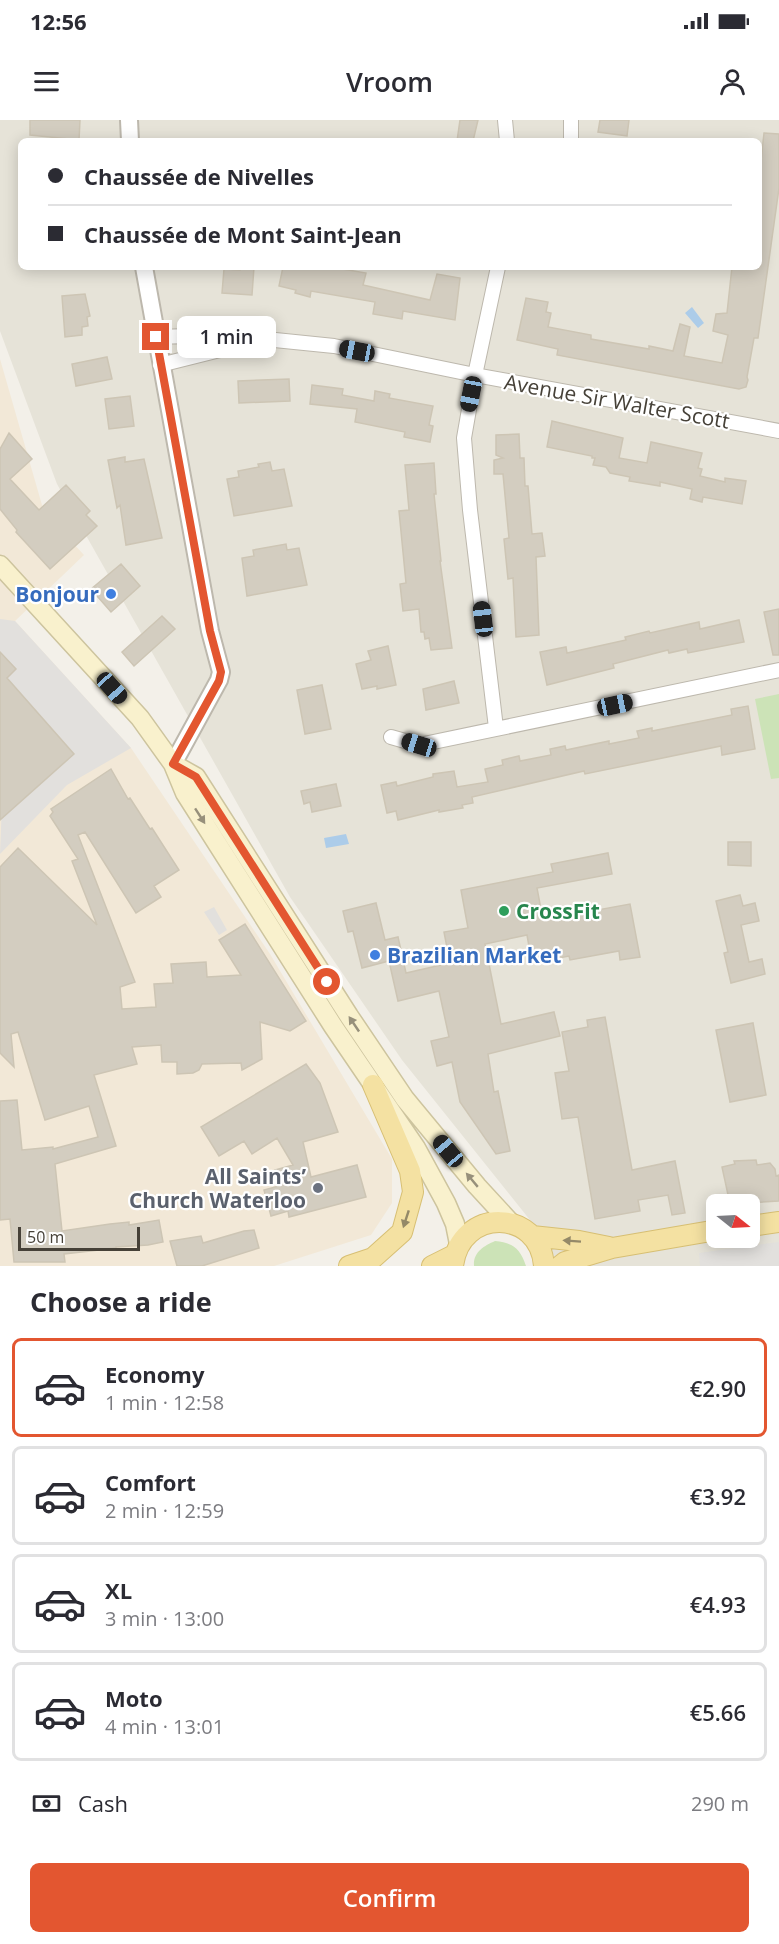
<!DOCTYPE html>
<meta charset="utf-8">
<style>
body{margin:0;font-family:"Open Sans",sans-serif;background:#f2f2f3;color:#2b2b33;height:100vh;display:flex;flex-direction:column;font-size:22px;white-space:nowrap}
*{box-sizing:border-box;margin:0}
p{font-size:20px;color:#7c7c81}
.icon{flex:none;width:33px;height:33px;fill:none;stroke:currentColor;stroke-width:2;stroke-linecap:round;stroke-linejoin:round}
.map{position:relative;height:1146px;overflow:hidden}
.panel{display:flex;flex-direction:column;background:#fff;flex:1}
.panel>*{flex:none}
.hud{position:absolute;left:18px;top:18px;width:744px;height:132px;border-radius:9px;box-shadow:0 3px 15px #0003;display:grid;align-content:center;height:132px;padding:0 30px;background:#fff}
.needle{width:39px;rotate:108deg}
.tools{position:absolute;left:706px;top:1074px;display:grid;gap:12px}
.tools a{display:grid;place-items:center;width:54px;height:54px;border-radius:9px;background:#fff;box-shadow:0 3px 15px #0003;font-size:30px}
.scale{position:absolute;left:18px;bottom:15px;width:122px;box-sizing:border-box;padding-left:6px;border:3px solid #464138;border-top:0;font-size:16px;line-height:21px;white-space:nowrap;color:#464138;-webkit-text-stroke:4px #fff;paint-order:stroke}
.end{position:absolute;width:27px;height:27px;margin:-14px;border:8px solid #e35630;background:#fff;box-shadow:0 0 0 3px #fff}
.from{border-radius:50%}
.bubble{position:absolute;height:42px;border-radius:9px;background:#fff;box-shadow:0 3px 15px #0003;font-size:20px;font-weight:600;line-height:42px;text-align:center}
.car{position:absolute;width:18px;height:36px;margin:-18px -9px;border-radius:8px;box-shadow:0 0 4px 2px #0007;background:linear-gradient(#222 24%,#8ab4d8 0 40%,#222 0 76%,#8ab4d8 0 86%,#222 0)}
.hud b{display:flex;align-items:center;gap:21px;height:57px;font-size:22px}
.hud b+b{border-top:2px solid #e1e1e2}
.hud i{width:15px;height:15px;background:#2b2b33}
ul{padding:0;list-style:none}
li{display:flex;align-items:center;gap:18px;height:99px;margin:0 12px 9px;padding:0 18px;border:3px solid #e1e1e2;border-radius:9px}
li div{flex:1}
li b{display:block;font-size:22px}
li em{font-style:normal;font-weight:600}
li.selected{border-color:#e35630}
li>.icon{width:54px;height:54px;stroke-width:1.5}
h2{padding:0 30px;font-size:27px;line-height:72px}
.pay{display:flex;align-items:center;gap:15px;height:66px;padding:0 30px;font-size:22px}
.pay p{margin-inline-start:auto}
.button{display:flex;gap:12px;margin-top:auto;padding:12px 30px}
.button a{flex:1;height:69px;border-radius:9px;background:#e35630;color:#fff;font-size:24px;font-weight:600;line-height:69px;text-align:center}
.status{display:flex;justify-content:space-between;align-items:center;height:42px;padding:0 30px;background:#fff;direction:ltr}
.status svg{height:16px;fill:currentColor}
header{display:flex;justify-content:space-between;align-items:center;height:78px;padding:0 30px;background:#fff;font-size:27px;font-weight:600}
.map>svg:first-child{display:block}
.residential{fill:#e6e3d8;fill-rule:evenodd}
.commercial{fill:#f2e8d7}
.green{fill:#cce3b7}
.parking{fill:#e2e0dd}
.water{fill:#accce9}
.building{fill:#d3cdc0;stroke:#cdc5b4;stroke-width:1.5}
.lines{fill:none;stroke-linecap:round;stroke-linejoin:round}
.minor-casing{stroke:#bdb8ad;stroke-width:16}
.tertiary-casing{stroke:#bdb8ad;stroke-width:20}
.secondary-casing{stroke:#cdc49e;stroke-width:21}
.primary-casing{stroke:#d7bf73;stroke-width:22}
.minor{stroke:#fff;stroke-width:14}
.tertiary{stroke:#fff;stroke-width:16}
.secondary{stroke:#f9f1cd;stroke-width:18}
.primary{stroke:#f4e1a2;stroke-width:20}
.oneway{fill:#97907b}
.oneway2{fill:#948968}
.route{stroke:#e35630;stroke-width:8}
.shop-dot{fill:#3f7fe0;stroke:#fff;stroke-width:2}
.leisure-dot{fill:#2e9e5b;stroke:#fff;stroke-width:2}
.worship-dot{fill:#6b7280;stroke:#fff;stroke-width:2}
.labels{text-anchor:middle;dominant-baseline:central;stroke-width:4.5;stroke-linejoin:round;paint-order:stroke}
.street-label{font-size:21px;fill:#464138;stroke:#fff}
.shop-label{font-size:21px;font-weight:bold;fill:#366cbe;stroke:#fff;text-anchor:end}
.leisure-label{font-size:21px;font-weight:bold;fill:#27864d;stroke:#fff;text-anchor:start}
.worship-label{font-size:21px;font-weight:bold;fill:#5b616d;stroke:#fff;text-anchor:end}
</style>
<div class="status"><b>12:56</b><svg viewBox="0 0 49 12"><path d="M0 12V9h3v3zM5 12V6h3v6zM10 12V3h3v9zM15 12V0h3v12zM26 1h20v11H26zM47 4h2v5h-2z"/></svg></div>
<header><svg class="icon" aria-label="menu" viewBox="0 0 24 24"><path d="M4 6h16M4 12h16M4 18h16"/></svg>Vroom<svg class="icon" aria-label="person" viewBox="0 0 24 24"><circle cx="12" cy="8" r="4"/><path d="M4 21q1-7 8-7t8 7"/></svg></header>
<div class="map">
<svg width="779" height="1146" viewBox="0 0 779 1146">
<rect width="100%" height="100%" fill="#f3f0e9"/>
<path class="residential" d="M0 0H779V1146H558L546 1120 534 1107 530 1100 402 940 290 777 57 364 0 211ZM21 21H759V147H21ZM717 1084H750V1118H717Z"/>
<path class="commercial" d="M0 239 44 392 84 435 15 501 131 628 270 834 392 1039V1083L371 1115 274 1146H0Z"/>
<path class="green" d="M188 222H226L192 232 179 227Z
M779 574V658L771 659 755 579Z
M495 1121C513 1123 520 1128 526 1146H474C473 1132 484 1126 495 1121Z"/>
<path class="parking" d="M0 499 15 501 131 628 67 665 0 734 7 558 16 549 8 541 0 536Z
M214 787 227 810 219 815 204 792Z
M779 1122V1146H700L699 1133Z"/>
<path class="water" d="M692 187 704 203 698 208 685 193Z
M346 714 349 724 326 728 324 718Z"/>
<path class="building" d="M30 0H80L79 20 30 15Z
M460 0H478L473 21H457Z
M600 0H629L627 16 598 12Z
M764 13 779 14V68L758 218H754L747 257 748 260 746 267 739 269 557 235 558 229 517 220 526 178 548 182 546 192 551 193 548 207 591 215V219L649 229V226L673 231 680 204 690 207 684 236 722 243 728 215 713 211 716 194 727 193 732 147H759V59Z
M240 147H254L252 175 222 173 224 149 240 150Z
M283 147H331L366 153 363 165 430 180 437 154 460 158 455 200 403 191 402 199 373 194 375 182 311 171 310 177 295 173 296 170 279 166Z
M85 174 90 196 87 197 88 206 82 207V215L65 217 62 176Z
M107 237 112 259 76 266 72 244Z
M289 259 290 281 239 283 238 261Z
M312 265 343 269 342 275 374 281 375 271 390 274 389 278 433 286 429 305 433 306 430 322 404 317 405 312 355 302 357 289 310 284Z
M130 276 134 306 109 309 105 279Z
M552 301 623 318 619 338 647 343 651 322 702 333 698 348 702 349 700 356 725 362V358L746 361 742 384 703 377 702 382 690 379 692 369 660 362V366L629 361 630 357 610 353 606 347 593 345 595 338H592V336L547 327Z
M9 313 32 339 10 359 39 390 66 365 90 391 86 395 97 406 50 449 16 412 17 410 0 389V329Z
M519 314 520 338H524L525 366H528L532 414 542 413 545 436 536 437 539 515 516 517 513 458 508 459 504 419 509 418 503 354H494V340L503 338 496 335V315Z
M125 337V342L144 339 162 418 126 425 120 385 117 388 108 340Z
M270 342 272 351 284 349 292 386 234 396 227 359 239 357 238 351 259 347 258 344Z
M434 343 436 374H434L441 441H440L452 528 431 530 429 518 425 519 424 512H421L419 489 403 491 400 464 406 463 399 391 409 390 405 345Z
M286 424 287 430 299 428 307 465 247 476 242 438 254 436 253 430Z
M121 444 140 466 111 492 91 469Z
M779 489V535H773L764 492Z
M162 496 175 509 134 546 122 532Z
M739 500 744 522 688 533 687 529 669 533 668 530 613 544 614 548 547 565 540 532 566 527 567 533 626 520 625 517 649 511 650 513 699 502 700 509Z
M388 526 396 565 377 569V566L362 569 356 544 371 540 368 531Z
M0 532 16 549 7 558 74 634 0 700Z
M454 561 459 583 426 590 423 569Z
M322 565 331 609 305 614 297 570Z
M748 586 755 629 722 635 721 626 585 654 584 651 472 677 473 683 462 685 463 688 439 692V690L398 700 396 691 387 693 381 665 396 662 397 666 433 657V654L454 651 457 667 488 662 485 649 503 645 502 640 519 636 520 641 551 635 550 629 565 626 566 630 609 621V624L639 618 637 611 652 608V611L732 595 731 589Z
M111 649 128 679 130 678 150 709 152 708 179 750 154 766 161 777 136 793 85 712 78 715 135 862 120 867 122 889 156 887 154 864 173 863 171 844 206 842 207 857 241 855 219 820 245 804 306 901 290 911 260 902 262 939 242 950 241 943 202 944 199 950 193 953 177 954V942H162L161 925 132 927 137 944 94 955 116 1026 55 1044 62 1111 110 1104 129 1102V1105L159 1100 163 1122 148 1125 116 1127V1128L64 1134 65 1142H14L10 1099 0 1100V981L17 980 22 1030 53 1027V1029L98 1017 89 986 45 1000 18 912 11 914 14 947 0 933V747L18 728 97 805 72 741 78 739 50 696 53 692 51 689Z
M336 664 341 686 312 692 310 682 304 684 301 671Z
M728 722H751V746L728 745Z
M608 733 612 754 537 768 543 800 630 784 640 837 620 840 619 831 570 840 569 836 532 843 527 815 485 824 501 904 554 892 560 916 488 934 494 972 498 971 510 1031 496 1034 460 982 452 942 437 946 431 921 449 917 439 871 398 881 389 841 362 848 353 811 348 812 343 791 376 783 385 820 398 817 406 853 450 843 444 812 468 808 461 770 553 752 551 744Z
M740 775 743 786 755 783 759 801 741 805 749 842 762 839 765 854 731 863 724 833 728 832 716 781Z
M605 897 632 1050 675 1041 685 1093 672 1095 668 1075 638 1080 640 1091 595 1099 578 997 562 999 555 953 569 951 562 912 588 907 587 900Z
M753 903 766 975 730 982 716 910Z
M306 944 320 963 338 1012 303 1022 311 1057 357 1045 366 1077 289 1097 288 1091 271 1096 264 1070 279 1066 275 1050 293 1045 277 1018 252 1034 244 1021 219 1036 201 1007Z
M756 1040 757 1045 770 1043 775 1049 776 1056 779 1055V1081L730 1084 722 1047 735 1044 734 1041Z
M254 1110 259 1128 202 1146H177L170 1121 201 1116 203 1123 244 1111Z"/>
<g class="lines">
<g class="minor-casing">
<path id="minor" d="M505 0 507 21
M571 21V0
M155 217 226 215 334 226 475 255 779 311
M160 245 224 229 243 218
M496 608 470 390 464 318 475 255 498 147
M391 617 419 625 779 550"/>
</g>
<g class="tertiary-casing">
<path id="tertiary" d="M129 0 130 21
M144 147 210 511 221 552 219 560 173 644"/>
</g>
<g class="secondary-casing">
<path id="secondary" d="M0 445 140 598 173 644 185 673 333 906 416 1028 446 1083 455 1104 459 1124
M173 644 196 657 349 896 405 979 477 1066 511 1103"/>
</g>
<g class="primary-casing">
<path id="primary" d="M750 1106 779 1102
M532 1116 579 1121 609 1127
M349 1146 373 1138 402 1112 413 1072 410 1051 373 965
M432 1146 454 1135
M453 1146C460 1087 540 1088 544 1146
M560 1146 565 1142 612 1128 717 1110"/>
</g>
<use href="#minor" class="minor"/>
<use href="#tertiary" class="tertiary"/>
<use href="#secondary" class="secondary"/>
<use href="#primary" class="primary"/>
</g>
<defs><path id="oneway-solid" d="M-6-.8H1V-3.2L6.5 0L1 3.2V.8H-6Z" transform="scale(1.5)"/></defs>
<g class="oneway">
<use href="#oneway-solid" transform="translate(200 696) rotate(57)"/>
<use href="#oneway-solid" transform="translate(354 904) rotate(-124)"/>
<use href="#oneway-solid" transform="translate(472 1060) rotate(-130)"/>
</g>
<g class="oneway2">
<use href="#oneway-solid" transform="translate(406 1099) rotate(108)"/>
<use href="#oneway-solid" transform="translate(572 1121) rotate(-176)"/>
</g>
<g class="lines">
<path class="route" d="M156 217 210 511 221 552 219 561 173 644 196 657 327 862"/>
</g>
<g class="shop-dot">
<circle cx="111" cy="474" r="6"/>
<circle cx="375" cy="835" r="6"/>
</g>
<circle class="leisure-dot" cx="504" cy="791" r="6"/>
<circle class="worship-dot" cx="318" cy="1068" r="6"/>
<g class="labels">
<g class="street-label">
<text transform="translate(617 281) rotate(10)">Avenue Sir Walter Scott</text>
</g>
<g class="shop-label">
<text x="99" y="474">Bonjour</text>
<text x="387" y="835" text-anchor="start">Brazilian Market</text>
</g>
<g class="leisure-label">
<text x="516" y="791">CrossFit</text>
</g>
<g class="worship-label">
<text x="306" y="1056">All Saints’<tspan x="306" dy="24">Church Waterloo</tspan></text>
</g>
</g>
</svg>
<div class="tools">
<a><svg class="needle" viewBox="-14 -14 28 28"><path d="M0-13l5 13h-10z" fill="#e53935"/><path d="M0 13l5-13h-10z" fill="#7c7c81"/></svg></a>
</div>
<div class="scale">50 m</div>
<i class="end from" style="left:327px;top:862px"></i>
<i class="end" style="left:156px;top:217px"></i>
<div class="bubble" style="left:177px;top:196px;width:99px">1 min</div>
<i class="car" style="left:357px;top:231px;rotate:281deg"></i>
<i class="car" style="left:471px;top:274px;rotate:191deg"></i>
<i class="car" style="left:483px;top:499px;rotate:353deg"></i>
<i class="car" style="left:112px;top:568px;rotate:138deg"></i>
<i class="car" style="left:615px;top:585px;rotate:78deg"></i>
<i class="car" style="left:419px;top:625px;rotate:287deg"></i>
<i class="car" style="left:448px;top:1031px;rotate:320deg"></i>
<div class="hud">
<b><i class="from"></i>Chaussée de Nivelles</b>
<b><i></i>Chaussée de Mont Saint-Jean</b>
</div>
</div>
<section class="panel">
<h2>Choose a ride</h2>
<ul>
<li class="selected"><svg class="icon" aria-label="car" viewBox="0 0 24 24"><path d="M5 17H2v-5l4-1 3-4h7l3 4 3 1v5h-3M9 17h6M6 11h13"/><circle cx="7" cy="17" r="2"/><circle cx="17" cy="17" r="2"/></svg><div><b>Economy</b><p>1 min · 12:58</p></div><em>€2.90</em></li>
<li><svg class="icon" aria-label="car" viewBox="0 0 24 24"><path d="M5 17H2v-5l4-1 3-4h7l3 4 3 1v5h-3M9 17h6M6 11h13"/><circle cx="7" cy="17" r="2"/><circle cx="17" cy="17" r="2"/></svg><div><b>Comfort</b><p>2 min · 12:59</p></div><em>€3.92</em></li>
<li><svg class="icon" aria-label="car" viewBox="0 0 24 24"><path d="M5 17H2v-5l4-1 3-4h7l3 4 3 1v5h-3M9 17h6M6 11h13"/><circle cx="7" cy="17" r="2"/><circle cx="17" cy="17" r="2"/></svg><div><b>XL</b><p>3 min · 13:00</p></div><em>€4.93</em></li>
<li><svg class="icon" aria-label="car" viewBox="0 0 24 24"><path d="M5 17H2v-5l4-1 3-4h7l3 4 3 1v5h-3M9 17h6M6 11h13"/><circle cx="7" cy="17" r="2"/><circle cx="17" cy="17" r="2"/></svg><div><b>Moto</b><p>4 min · 13:01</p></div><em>€5.66</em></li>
</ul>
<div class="pay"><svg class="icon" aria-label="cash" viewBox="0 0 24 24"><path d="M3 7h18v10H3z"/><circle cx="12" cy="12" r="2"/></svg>Cash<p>290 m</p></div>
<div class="button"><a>Confirm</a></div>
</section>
